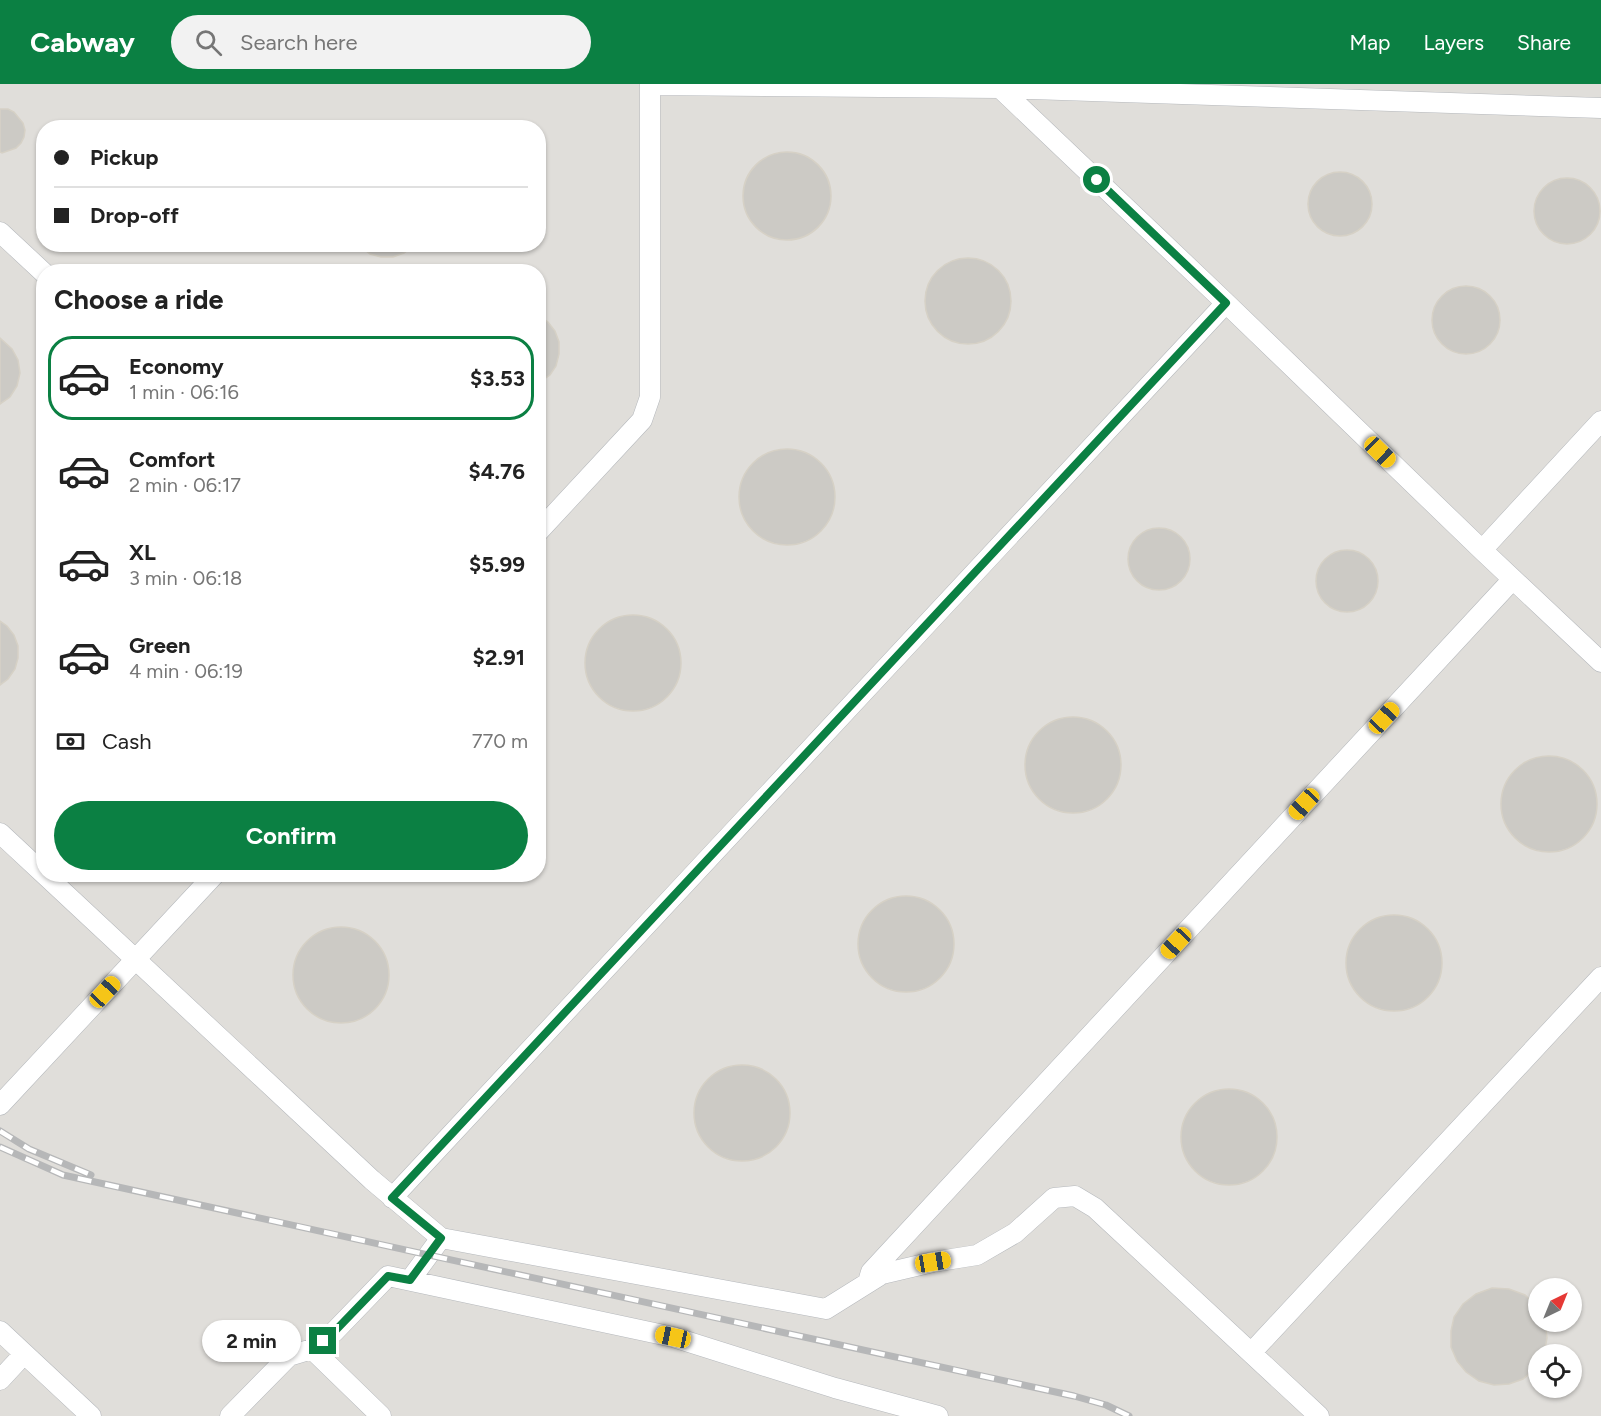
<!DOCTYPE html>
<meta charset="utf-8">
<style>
body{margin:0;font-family:Figtree,sans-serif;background:#f2f2f2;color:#222;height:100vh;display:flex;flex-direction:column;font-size:22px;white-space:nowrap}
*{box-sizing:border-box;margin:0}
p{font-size:20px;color:#767676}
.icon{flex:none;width:33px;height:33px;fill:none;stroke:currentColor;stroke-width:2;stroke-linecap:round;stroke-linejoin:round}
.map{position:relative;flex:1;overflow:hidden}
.details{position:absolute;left:36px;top:180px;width:510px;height:618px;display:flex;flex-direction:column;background:#fff;border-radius:24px;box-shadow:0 2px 4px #0004}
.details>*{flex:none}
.top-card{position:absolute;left:36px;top:36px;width:510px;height:132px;border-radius:24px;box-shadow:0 2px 4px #0004;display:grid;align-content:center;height:132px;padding:0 18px;background:#fff}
.needle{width:39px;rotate:43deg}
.buttons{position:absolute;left:1528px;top:1194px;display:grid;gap:12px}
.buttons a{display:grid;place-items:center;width:54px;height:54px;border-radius:50%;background:#fff;box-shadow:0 2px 4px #0004;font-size:30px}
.end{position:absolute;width:27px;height:27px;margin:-14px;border:8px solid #0b8043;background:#fff;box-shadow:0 0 0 3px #fff}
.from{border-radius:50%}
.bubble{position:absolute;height:42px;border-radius:21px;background:#fff;box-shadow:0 2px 4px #0004;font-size:20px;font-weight:700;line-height:42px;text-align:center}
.car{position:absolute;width:18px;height:36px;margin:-18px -9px;border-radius:8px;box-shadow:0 0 4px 2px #0007;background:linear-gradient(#f5c518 24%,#345 0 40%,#f5c518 0 76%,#345 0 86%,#f5c518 0)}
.top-card b{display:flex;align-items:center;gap:21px;height:57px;font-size:22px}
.top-card b+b{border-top:2px solid #e0e0e0}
.top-card i{width:15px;height:15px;background:#222}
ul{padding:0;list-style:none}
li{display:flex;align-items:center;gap:18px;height:84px;margin:0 12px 9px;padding:0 6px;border:3px solid transparent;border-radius:24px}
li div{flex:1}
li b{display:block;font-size:22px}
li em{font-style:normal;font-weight:700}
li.current{border-color:#0b8043}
li>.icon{width:54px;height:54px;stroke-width:1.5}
h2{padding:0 18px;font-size:27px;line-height:72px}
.pay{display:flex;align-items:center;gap:15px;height:66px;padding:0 18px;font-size:22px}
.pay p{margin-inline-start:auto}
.button{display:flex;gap:12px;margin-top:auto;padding:12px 18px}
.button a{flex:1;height:69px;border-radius:36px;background:#0b8043;color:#fff;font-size:24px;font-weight:700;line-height:69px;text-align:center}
header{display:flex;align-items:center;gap:36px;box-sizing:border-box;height:84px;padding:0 30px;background:#0b8043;color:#fff}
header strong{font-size:28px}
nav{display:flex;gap:33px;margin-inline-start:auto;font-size:21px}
.search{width:420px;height:54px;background:#f2f2f2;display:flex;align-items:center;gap:15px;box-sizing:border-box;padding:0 21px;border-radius:33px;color:#767676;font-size:22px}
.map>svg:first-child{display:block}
.industrial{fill:#e0deda;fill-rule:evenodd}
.building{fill:#cccac5;stroke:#d6d1c6;stroke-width:1.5}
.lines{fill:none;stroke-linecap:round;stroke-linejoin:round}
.minor-casing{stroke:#b5b8bc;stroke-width:21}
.minor{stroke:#fff;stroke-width:20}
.rail-casing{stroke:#b6b7b8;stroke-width:7}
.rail{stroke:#fff;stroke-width:4.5;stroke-dasharray:14;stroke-linecap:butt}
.route{stroke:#0b8043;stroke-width:8}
</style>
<header>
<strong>Cabway</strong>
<div class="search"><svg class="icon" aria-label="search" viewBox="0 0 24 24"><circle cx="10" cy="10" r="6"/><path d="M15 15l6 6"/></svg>Search here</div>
<nav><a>Map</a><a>Layers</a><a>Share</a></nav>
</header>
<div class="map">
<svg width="1601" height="1332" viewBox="0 0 1601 1332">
<rect width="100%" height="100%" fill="#f1efe8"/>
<path class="industrial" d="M0 0H1601V1332H0ZM44 44H538V160H44ZM44 188H538V790H44ZM1539 1204H1572V1238H1539ZM1539 1270H1572V1304H1539Z"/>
<path class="building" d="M0 25H8L14 28 23 39 25 46 24 53 21 59 16 64 2 69 0 68Z
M281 37 289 38 299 44H266L273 39Z
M743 112a44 44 0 1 1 88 0a44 44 0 1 1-88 0Z
M1308 120a32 32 0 1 1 64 0a32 32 0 1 1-64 0Z
M1534 127a33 33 0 1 1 66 0a33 33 0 1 1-66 0Z
M109 160H153L140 166 128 167 115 164Z
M358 160H415L404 169 393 173H381L370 170Z
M925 217a43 43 0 1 1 86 0a43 43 0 1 1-86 0Z
M1432 236a34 34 0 1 1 68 0a34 34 0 1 1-68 0Z
M538 231 548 238 555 247 559 258V270L556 282 550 291 538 299Z
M0 254 12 265 18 276 20 289 17 302 10 313 0 320Z
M739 413a48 48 0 1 1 96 0a48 48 0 1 1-96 0Z
M1128 475a31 31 0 1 1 62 0a31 31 0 1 1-62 0Z
M1316 497a31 31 0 1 1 62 0a31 31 0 1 1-62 0Z
M585 579a48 48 0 1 1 96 0a48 48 0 1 1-96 0Z
M0 537 7 542 14 551 18 562V574L15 585 8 595 0 601Z
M1025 681a48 48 0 1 1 96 0a48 48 0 1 1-96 0Z
M1501 720a48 48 0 1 1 96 0a48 48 0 1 1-96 0Z
M858 860a48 48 0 1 1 96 0a48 48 0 1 1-96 0Z
M1346 879a48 48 0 1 1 96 0a48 48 0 1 1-96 0Z
M293 891a48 48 0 1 1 96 0a48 48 0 1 1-96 0Z
M694 1029a48 48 0 1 1 96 0a48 48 0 1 1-96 0Z
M1181 1053a48 48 0 1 1 96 0a48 48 0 1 1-96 0Z
M1492 1204 1509 1205 1525 1211 1537 1223 1539 1226V1238H1545L1547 1254 1544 1270H1539V1278L1535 1285 1523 1295 1509 1300 1494 1301 1479 1297 1466 1288 1457 1277 1451 1263V1247L1454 1233 1463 1220 1476 1210Z"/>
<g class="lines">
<g class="minor-casing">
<path id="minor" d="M650 1 1000 4 1601 24
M1000 4 1226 219 1482 466 1601 578
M0 148 44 189
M538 448 642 336 650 313V0
M1482 466 1601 337
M0 749 44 790
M44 790 372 1096 441 1154 826 1225 882 1190 933 1178 977 1171 1015 1149 1054 1114 1075 1112 1095 1124 1319 1332
M0 1021 215 790
M392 1114 1226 219
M410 1196 441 1154
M868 1198 871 1188 1513 495
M0 1247 91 1332
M312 1265 381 1332
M1251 1269 1601 893
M0 1296 24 1270
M230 1332 289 1272 312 1265 334 1248 388 1192 673 1253 835 1304 938 1332"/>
</g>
<use href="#minor" class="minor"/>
<g class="rail-casing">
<path id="rail" d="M0 1047 29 1065 91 1091
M0 1063 63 1091 1074 1312 1106 1321 1129 1332"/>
</g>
<use href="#rail" class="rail"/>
</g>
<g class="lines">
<path class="route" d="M323 1257 334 1248 388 1192 410 1196 441 1154 392 1114 1226 219 1097 96"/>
</g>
</svg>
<div class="buttons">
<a><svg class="needle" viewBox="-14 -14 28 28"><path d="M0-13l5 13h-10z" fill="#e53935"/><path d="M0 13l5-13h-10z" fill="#767676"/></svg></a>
<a><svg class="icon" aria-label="locate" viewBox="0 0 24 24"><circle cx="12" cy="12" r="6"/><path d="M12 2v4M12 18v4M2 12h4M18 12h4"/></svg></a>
</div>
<i class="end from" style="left:1097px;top:96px"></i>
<i class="end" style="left:323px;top:1257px"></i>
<div class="bubble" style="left:202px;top:1236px;width:99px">2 min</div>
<i class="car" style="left:1380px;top:368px;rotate:134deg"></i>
<i class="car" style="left:1384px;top:634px;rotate:43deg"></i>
<i class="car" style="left:1304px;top:720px;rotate:223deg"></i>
<i class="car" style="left:1176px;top:859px;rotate:223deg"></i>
<i class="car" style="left:105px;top:908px;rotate:43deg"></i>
<i class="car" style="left:933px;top:1178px;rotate:81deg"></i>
<i class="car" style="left:673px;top:1253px;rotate:282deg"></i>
<div class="top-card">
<b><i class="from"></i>Pickup</b>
<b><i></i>Drop-off</b>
</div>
<section class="details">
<h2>Choose a ride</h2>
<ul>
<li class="current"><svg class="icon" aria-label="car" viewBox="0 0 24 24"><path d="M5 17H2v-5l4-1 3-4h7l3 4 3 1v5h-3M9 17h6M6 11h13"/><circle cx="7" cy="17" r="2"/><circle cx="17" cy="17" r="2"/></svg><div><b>Economy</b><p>1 min · 06:16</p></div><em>$3.53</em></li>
<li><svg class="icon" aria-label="car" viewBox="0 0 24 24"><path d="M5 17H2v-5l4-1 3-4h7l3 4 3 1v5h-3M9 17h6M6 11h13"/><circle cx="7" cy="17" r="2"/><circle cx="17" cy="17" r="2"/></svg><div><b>Comfort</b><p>2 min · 06:17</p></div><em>$4.76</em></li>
<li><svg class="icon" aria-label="car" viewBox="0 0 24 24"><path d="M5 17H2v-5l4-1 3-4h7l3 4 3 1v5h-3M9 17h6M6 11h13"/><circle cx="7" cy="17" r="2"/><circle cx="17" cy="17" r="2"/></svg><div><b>XL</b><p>3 min · 06:18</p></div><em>$5.99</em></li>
<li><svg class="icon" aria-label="car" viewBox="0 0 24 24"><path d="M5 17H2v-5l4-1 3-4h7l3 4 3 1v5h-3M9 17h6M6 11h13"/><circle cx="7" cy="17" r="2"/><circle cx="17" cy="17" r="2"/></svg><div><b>Green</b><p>4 min · 06:19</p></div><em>$2.91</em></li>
</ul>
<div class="pay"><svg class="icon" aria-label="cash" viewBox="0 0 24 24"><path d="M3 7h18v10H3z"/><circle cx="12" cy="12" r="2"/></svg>Cash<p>770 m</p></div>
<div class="button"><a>Confirm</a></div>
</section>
</div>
